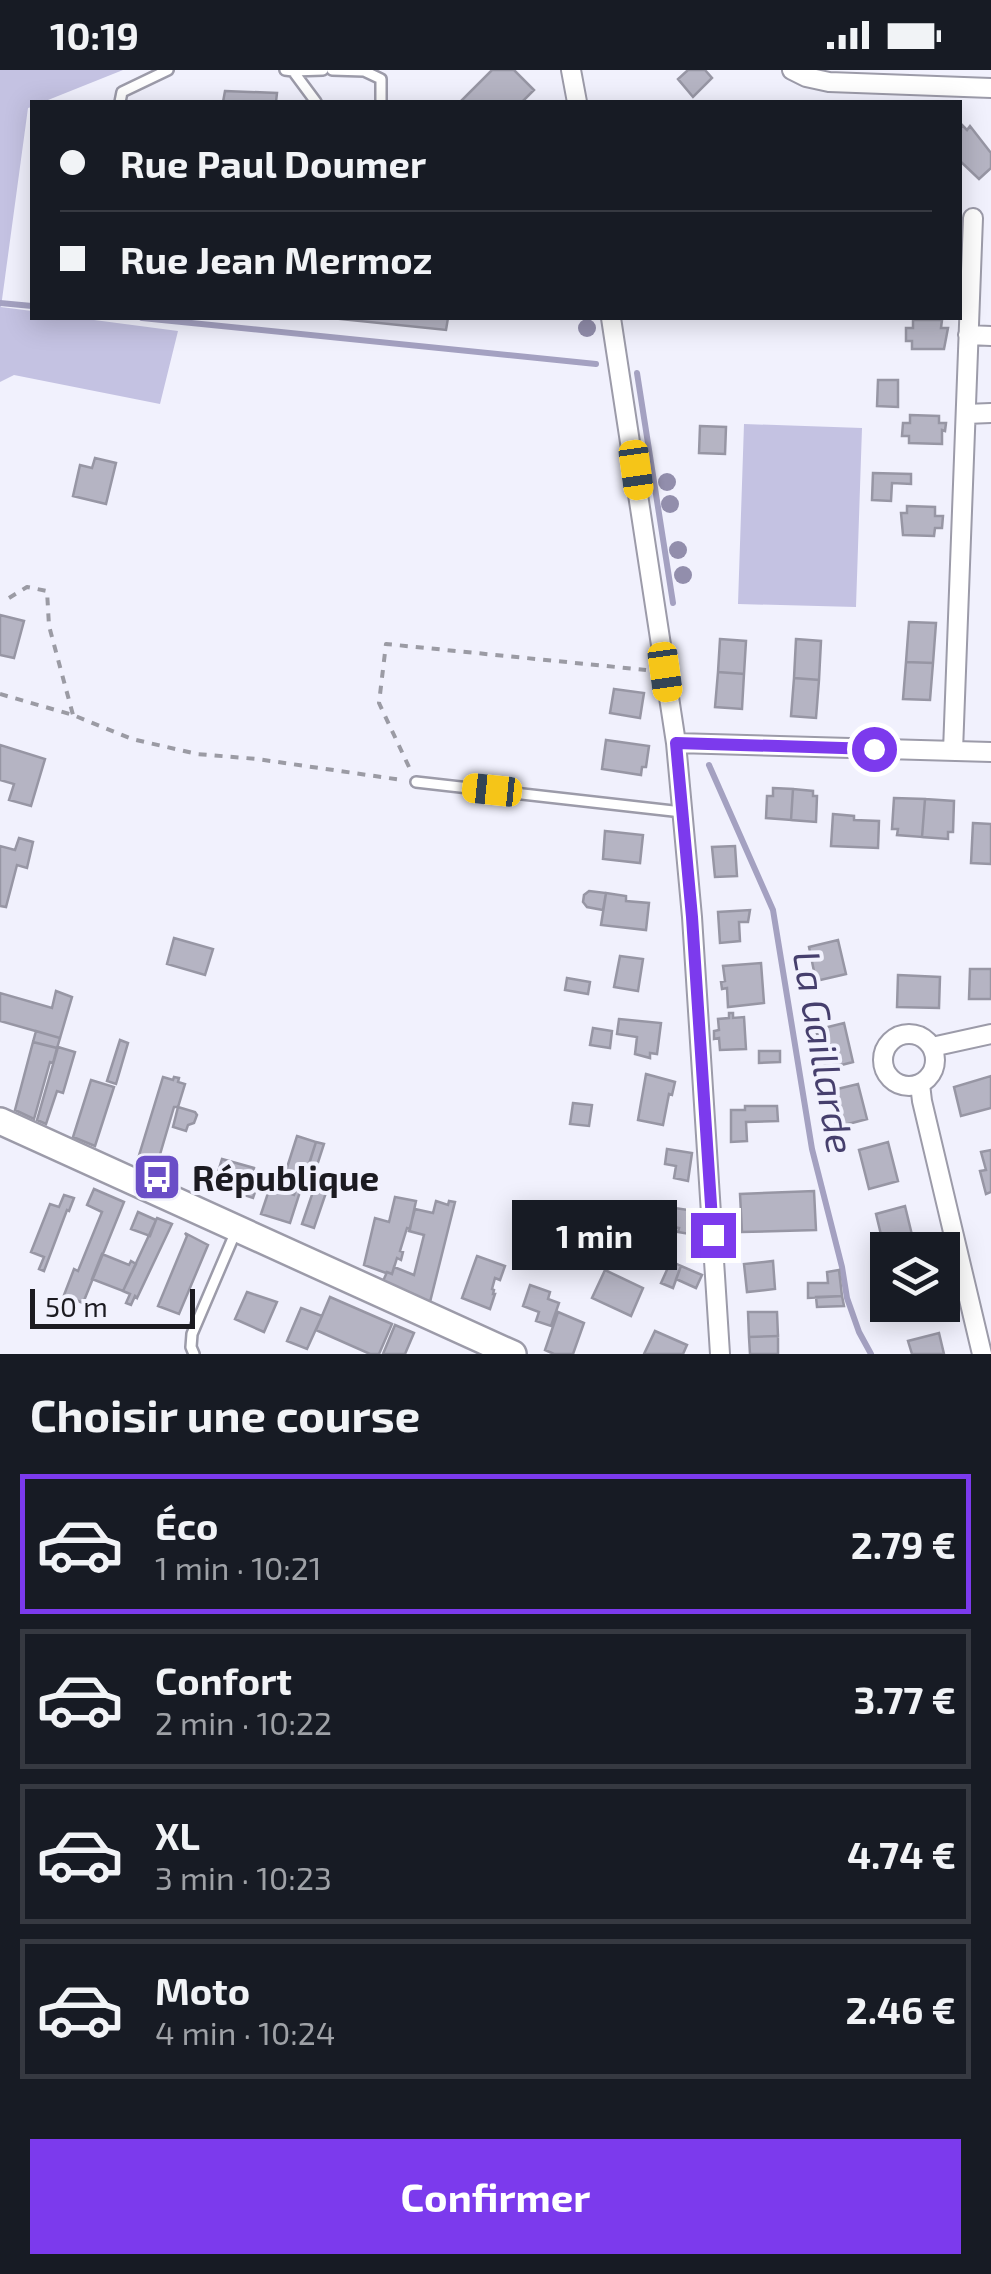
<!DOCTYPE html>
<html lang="fr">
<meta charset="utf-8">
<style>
body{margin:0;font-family:"Exo 2",sans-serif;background:#242831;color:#f1f3f6;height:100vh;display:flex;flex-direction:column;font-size:38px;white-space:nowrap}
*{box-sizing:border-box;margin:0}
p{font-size:32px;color:#9ea1a6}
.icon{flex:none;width:55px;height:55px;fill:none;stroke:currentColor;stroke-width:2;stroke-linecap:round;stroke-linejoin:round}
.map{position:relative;height:1284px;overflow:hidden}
.side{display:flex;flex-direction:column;background:#171b24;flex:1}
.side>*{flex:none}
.top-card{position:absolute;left:30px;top:30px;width:932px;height:220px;border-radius:0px;box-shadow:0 5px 25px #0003;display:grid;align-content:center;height:220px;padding:0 30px;background:#171b24}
.tools{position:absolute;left:870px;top:1162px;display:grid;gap:20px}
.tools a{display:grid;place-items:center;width:90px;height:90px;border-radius:0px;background:#171b24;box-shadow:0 5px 25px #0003;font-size:50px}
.scale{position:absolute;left:30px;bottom:25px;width:165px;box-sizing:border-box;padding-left:10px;border:5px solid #1c1b21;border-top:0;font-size:28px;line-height:35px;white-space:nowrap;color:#1c1b21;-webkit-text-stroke:8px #f1f1fd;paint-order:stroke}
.end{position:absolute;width:45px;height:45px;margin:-22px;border:12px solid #7c3aed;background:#fff;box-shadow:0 0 0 5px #fff}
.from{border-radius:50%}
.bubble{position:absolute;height:70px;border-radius:0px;background:#171b24;box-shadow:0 5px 25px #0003;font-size:32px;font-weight:700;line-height:70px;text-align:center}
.car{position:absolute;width:30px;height:60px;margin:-30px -15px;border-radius:12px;box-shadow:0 0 8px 2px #0007;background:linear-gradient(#f5c518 24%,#345 0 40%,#f5c518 0 76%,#345 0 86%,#f5c518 0)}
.top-card b{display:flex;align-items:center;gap:35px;height:95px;font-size:38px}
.top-card b+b{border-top:2px solid #363941}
.top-card i{width:25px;height:25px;background:#f1f3f6}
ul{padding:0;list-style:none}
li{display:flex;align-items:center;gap:30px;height:140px;margin:0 20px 15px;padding:0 10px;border:5px solid #363941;border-radius:0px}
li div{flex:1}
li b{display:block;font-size:38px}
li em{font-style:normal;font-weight:700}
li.active{border-color:#7c3aed}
li>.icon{width:90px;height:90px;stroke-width:1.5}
h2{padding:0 30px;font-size:45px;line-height:120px}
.cta{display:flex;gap:20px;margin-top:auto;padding:20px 30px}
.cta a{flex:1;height:115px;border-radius:0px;background:#7c3aed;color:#fff;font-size:40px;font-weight:700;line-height:115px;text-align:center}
.status{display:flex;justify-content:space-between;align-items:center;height:70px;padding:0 50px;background:#171b24;direction:ltr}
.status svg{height:28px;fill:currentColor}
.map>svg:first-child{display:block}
.green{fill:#c4c2e2}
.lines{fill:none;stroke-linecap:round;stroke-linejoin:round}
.stream{stroke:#a4a1c1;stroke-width:6}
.building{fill:#b5b4c3;stroke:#9796a4;stroke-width:2.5}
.service-casing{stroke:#9c9ba9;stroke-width:14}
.minor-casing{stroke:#9c9ba9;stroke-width:22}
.secondary-casing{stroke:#9c9ba9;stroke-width:30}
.path{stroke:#9b9ba4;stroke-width:4;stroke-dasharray:8 8;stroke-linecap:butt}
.service{stroke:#fff;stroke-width:9}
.minor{stroke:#fff;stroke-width:18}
.secondary{stroke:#fff;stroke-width:25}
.tree{fill:#928eac}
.route{stroke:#7c3aed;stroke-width:12}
.labels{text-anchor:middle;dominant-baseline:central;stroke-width:8;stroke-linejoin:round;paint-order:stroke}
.poi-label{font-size:35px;font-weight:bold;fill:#1c1b21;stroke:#f1f1fd;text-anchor:start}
.water-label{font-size:38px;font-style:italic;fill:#463f6d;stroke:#f1f1fd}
</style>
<div class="status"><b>10:19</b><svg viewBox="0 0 49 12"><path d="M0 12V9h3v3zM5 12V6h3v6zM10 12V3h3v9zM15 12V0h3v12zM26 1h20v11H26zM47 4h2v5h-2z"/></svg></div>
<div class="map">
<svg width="991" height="1284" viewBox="0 0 991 1284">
<rect width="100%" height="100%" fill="#f1f1fd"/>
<path class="green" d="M0 0H123L43 32H32V37L28 38 1 237 32 241V248H79L178 261 160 334 14 305 0 312Z
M744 354 862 358 856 537 738 534Z"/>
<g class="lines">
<path class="stream" d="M0 233 32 236
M142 248 596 294
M637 303 673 533
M709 695 773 840 812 1079 842 1197 847 1228 859 1262 871 1284"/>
</g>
<path class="building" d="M492 0H514L534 20 522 32H460Z
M688 0H705L712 8 693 27 678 9Z
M225 21 277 23 276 32H223Z
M961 54 967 60 970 56 991 83V98L979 109 960 91Z
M331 248H448L446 260Z
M913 250H942L941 258H948L944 279H912V271H906V258H913Z
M878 310H898V337L877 336Z
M910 345 939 346V353H946L945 361 942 360V374L909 373V366H902L903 353H910Z
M700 356 726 357 725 384 699 383Z
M95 388 116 393 106 434 73 426 80 395 92 398Z
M873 403 911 404V414L892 413 891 431 872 430Z
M907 436 935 437V446H943L942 458H935L934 466 903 465 901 443H907Z
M0 545 24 551 14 588 0 585Z
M909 552 936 553 933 593 906 592Z
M720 569 746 571 744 604 718 602Z
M796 569 821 571 819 610 794 608Z
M906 592 933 593 930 630 903 629Z
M718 602 744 604 742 639 715 637Z
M794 608 819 610 816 648 791 646Z
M614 619 644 623 640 648 610 643Z
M606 670 649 676 646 697H642L641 705 602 699Z
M0 675 45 689 31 736 9 730 14 714 0 710Z
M773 718 793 719 791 750 766 748 767 726H773Z
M793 719 813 721V726H817L816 752 791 750Z
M894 728 925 729 922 767 897 765 898 759H892Z
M925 729 954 731 953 762H948V769L922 767Z
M833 744 854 746V750L879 751 878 778 831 776Z
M973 753 991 754V794L971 793Z
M605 761 643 765 640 793 603 789Z
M19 768 33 772 27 798 17 795 6 837 0 836V776L15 780Z
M735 776 737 806 715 807 712 777Z
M589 821 606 823 603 840 587 837 583 832 584 825Z
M606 823 626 826V831L649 833 646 860 601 855Z
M750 840 748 852H739L740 871 720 873 718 842Z
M174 868 213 879 205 905 167 894Z
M838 870 846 904 816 911 809 877Z
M620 886 643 889 638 921 614 917Z
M761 893 764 933 728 937 727 918 722 919 721 912 725 911 723 896Z
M970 899H991V929H969Z
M898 905 940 907 939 938 897 937Z
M567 908 590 912 588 924 565 920Z
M56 921 72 927 60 968 0 951V923L52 938Z
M729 943H733V948L744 947 746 979 720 980 719 968 714 969V961L719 960 718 949 729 948Z
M619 949 661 953 657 984 650 983V988L635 984 637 967 617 964Z
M844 953 853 992 826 999 816 960Z
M593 958 612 961 610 978 590 975Z
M36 961 60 968 57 978 33 972Z
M120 970 128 973 116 1014 107 1011Z
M33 972 57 978 53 993 50 992 34 1049 15 1040Z
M58 977 75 982 63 1023 57 1021 46 1054 37 1050Z
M759 981H780V992L759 993Z
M646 1004 675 1012 672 1025 669 1024 663 1055 638 1050Z
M991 1006V1038L961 1046 954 1017Z
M163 1007 173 1010 174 1007 179 1008 178 1012 185 1014 178 1037H174L156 1098 137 1092Z
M91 1010 114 1017 95 1076 73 1067Z
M858 1014 867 1049 837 1057 829 1021Z
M573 1033 592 1035 589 1056 570 1054Z
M745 1036H777L778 1051 746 1052 747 1071 731 1072V1040H745Z
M178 1037 195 1042 197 1045 194 1053 188 1055 186 1061 173 1057Z
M297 1066 316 1072 290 1153 261 1144 270 1117 294 1125 300 1108 285 1104Z
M316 1072 324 1074 310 1117 303 1114Z
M888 1072 898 1111 869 1119 859 1080Z
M667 1079 692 1083 688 1111 674 1108 676 1096 665 1094Z
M991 1080V1122L986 1124 980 1101 986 1100 981 1082Z
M222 1089 254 1098 252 1107 259 1110 253 1128 214 1115Z
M318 1107 330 1111 314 1158 302 1154Z
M94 1119 124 1132 83 1233 64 1225 74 1199 78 1201 102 1142 87 1135Z
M814 1121 816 1160 742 1162 740 1124Z
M64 1125 74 1128 69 1141 67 1140 44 1201 39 1199 44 1187 31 1182 50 1134 59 1137Z
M395 1127 416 1131 410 1159 407 1158 400 1181 403 1182 401 1190 397 1188 392 1204 387 1202 386 1203 364 1195 375 1148 389 1152Z
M436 1131 448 1135 449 1131 455 1132 430 1232 383 1211 387 1202 392 1204 394 1197 414 1205 424 1165 409 1161 415 1139 433 1143Z
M661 1136 702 1142 705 1183 691 1184 690 1164 678 1162 679 1158 659 1154Z
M905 1136 913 1169 884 1177 876 1144Z
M138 1142 156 1150 150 1166 131 1159Z
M157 1148 172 1154 137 1228 135 1226 131 1235 126 1233 130 1224 123 1221Z
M185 1163 208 1175 179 1244 158 1236 187 1166Z
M102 1184 129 1195 131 1191 136 1194 123 1221 92 1209Z
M477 1186 505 1196 500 1210 495 1208 492 1219 494 1220 493 1224H495L490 1239 462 1228Z
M671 1191 681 1196 673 1218 661 1213Z
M773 1191 775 1219 747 1222 744 1194Z
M681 1196 702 1205 696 1218 676 1209Z
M605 1200 643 1218 631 1246 592 1228Z
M839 1200 842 1226 808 1228V1213H828L827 1202Z
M530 1215 550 1222 548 1229 559 1233 551 1256 536 1251 539 1242 523 1236Z
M247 1222 277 1232 264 1262 235 1249Z
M842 1226 844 1236 817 1237 816 1227Z
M330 1227 392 1254 379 1284H370L316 1260Z
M301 1238 322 1246 307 1279 287 1271Z
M558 1242 584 1253 573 1284H554L545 1280Z
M748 1242H777L778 1266 749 1267Z
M395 1255 414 1263 405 1284H383Z
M655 1261 687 1275 683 1284H644Z
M939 1263 944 1284H912L908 1271Z
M778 1266V1284H750L749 1267Z"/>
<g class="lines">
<g class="service-casing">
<path id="service" d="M285 0 293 1 316 32
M332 0 364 1 381 9V32
M293 1 323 0
M120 32 122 22 168 0
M416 712 682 742
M194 1284 191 1277 192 1264 236 1161"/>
</g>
<g class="minor-casing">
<path id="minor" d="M571 0 577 32
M792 0 806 7 829 12 991 18
M611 248 676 673 692 847 720 1284
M968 265 991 266
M966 344 991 343
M676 673 991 682
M953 681 973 148
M883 990a26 26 0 1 1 52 0a26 26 0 1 1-52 0Z
M932 977 991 964
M920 1014 922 1031 982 1284"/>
</g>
<g class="secondary-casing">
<path id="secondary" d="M0 1051 513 1284"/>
</g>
<path class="path" d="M9 528 27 517 47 521 49 556 73 645
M0 624 73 645 132 669 197 684 257 689 402 710
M409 697 379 633 386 574 646 600"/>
<use href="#service" class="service"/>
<use href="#minor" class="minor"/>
<use href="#secondary" class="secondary"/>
</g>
<g class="tree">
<circle cx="587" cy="258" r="9"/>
<circle cx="667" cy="412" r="9"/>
<circle cx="670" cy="434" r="9"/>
<circle cx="678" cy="480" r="9"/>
<circle cx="683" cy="505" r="9"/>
</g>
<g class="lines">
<path class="route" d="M713 1165 692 847 676 673 874 679"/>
</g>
<defs>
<g id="bus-square" transform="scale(2.5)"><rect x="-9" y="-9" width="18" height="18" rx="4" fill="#6a4ec7" stroke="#f1f1fd"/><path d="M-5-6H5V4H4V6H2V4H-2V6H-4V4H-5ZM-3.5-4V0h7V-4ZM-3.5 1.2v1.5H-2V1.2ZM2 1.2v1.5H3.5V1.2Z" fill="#fff"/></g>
</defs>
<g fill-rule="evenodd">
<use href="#bus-square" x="157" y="1107"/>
</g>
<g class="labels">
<g class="poi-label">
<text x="192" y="1107">République</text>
</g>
<g class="water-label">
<text transform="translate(825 982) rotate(80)">La Gaillarde</text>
</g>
</g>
</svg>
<div class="tools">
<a><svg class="icon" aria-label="layers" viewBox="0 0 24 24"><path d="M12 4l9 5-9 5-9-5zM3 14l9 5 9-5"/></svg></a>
</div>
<div class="scale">50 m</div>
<i class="end from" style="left:874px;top:679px"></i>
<i class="end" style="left:713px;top:1165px"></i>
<div class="bubble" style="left:512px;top:1130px;width:165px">1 min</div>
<i class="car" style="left:636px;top:400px;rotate:172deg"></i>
<i class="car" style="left:665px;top:602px;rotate:172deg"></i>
<i class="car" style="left:492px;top:720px;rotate:276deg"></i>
<div class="top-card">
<b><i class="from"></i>Rue Paul Doumer</b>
<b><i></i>Rue Jean Mermoz</b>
</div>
</div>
<section class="side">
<h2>Choisir une course</h2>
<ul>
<li class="active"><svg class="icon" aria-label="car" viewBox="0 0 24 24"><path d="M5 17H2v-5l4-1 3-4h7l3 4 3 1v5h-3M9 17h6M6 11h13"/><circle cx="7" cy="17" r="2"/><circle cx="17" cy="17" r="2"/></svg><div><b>Éco</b><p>1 min · 10:21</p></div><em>2.79 €</em></li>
<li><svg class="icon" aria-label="car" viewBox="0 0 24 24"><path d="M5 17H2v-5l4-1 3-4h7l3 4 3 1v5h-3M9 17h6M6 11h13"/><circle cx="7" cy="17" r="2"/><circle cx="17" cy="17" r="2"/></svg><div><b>Confort</b><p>2 min · 10:22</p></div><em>3.77 €</em></li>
<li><svg class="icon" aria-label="car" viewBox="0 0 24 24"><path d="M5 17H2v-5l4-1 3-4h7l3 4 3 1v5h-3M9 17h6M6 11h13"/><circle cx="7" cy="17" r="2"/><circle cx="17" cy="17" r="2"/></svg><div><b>XL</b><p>3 min · 10:23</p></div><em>4.74 €</em></li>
<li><svg class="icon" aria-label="car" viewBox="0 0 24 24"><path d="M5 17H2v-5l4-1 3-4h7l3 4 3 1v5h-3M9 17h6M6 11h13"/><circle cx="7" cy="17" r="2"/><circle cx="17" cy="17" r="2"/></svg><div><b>Moto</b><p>4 min · 10:24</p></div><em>2.46 €</em></li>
</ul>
<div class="cta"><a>Confirmer</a></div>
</section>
